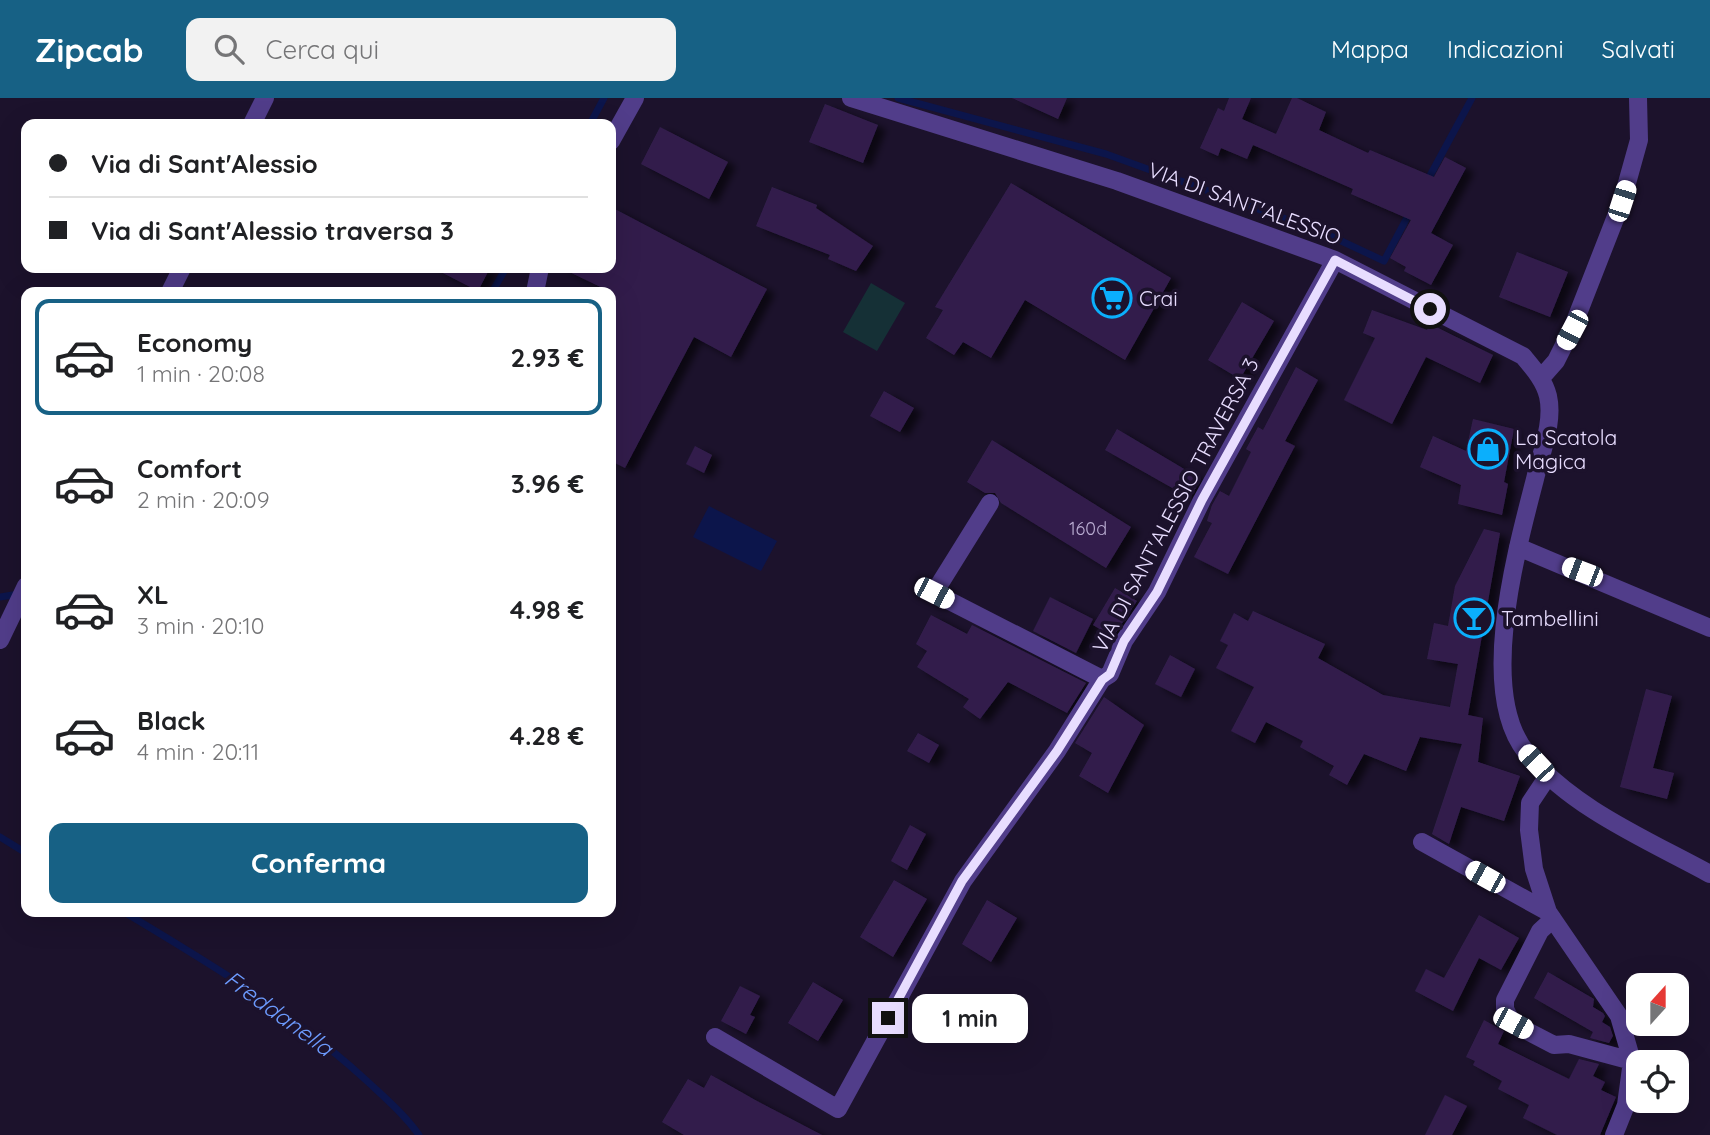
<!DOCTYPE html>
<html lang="it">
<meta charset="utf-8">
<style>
body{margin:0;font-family:Quicksand,sans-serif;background:#f2f2f2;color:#202124;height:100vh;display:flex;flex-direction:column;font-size:26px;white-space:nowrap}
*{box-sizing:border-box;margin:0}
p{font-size:23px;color:#757577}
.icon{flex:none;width:38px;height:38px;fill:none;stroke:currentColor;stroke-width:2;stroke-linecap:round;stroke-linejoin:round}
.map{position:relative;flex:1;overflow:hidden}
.side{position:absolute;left:21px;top:189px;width:595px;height:630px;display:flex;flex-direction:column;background:#fff;border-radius:14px;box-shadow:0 7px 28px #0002}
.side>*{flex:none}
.banner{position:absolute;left:21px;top:21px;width:595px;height:154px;border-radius:14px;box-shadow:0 7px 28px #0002;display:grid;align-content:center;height:154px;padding:0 28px;background:#fff}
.needle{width:46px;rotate:21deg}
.tools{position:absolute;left:1626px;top:875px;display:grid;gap:14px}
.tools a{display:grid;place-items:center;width:63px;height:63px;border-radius:14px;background:#fff;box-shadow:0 7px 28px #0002;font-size:35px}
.end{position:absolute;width:32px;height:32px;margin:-16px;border:9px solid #e8ddff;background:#111;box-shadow:0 0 0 4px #111}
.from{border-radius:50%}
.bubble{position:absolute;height:49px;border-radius:14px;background:#fff;box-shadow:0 7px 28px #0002;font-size:23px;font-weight:700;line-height:49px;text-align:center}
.car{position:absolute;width:21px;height:42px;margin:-21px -10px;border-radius:9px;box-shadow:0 0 5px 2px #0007;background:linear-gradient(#fff 24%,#345 0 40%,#fff 0 76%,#345 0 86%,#fff 0)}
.banner b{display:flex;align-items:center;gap:24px;height:66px;font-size:26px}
.banner b+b{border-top:2px solid #e0e0e0}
.banner i{width:18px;height:18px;background:#202124}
ul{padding:12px 0 0;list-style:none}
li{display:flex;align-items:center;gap:21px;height:116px;margin:0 14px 10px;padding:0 14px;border:4px solid transparent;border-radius:14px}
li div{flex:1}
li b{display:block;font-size:26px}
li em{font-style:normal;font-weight:700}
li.selected{border-color:#176185}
li>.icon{width:63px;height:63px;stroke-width:1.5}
.button{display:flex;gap:14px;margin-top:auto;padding:14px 28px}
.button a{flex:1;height:80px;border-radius:14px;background:#176185;color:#fff;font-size:28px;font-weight:700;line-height:80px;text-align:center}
header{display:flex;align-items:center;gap:42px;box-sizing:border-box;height:98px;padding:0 35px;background:#176185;color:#fff}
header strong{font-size:33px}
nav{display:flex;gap:38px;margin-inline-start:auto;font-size:24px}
.search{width:490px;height:63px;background:#f2f2f2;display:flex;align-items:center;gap:18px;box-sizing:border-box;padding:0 24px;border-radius:14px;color:#757577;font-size:26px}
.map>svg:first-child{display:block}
.green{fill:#153036}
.water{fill:#0c154b}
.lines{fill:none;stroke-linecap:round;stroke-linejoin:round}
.stream{stroke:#0c154b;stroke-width:7}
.building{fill:#321e4c;filter:url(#shadow)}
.minor{stroke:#513d8a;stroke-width:18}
.route{stroke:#e8ddff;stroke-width:9}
.labels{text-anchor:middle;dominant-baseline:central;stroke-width:7;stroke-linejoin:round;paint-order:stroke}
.number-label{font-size:18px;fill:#baadd2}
.street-label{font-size:21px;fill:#e8ddff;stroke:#1c122c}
.poi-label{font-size:21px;fill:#e8ddff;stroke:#1c122c;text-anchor:start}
.water-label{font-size:23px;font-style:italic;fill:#6c9afd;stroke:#1c122c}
</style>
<header>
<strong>Zipcab</strong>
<div class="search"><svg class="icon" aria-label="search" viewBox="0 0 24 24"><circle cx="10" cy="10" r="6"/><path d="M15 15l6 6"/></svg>Cerca qui</div>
<nav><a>Mappa</a><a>Indicazioni</a><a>Salvati</a></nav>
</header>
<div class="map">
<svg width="1710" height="1037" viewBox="0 0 1710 1037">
<defs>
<filter id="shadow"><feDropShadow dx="8" dy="4.5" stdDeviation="3.5" flood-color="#0009"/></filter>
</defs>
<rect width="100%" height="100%" fill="#1c122c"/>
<path class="green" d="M871 185 905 205 877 253 843 234Z"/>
<path class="water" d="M709 408 777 443 761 473 693 439Z"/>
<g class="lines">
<path class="stream" d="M898 0 1106 56 1322 134 1384 163 1410 114
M590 26 604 0
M1426 85 1472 0
M492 194 506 170
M0 499 19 496
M0 739 26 755
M124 814C209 865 293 915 367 983 385 1000 404 1016 419 1037"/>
</g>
<path class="building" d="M1012 0H1067L1058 21Z
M1229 0H1251L1242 21 1276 36 1292 0H1297L1326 14 1319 32 1368 55 1370 52 1434 79 1445 59 1466 70 1431 135 1453 147 1431 187 1404 173 1406 169 1390 160 1411 122 1351 96 1353 91 1253 47 1247 61 1221 50 1218 58 1200 50 1218 10 1224 13Z
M825 6 878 27 863 65 809 44Z
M660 29 728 64 709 101 641 66Z
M1011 85 1171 180 1125 262 1025 202 991 260 963 244 954 257 926 240 943 212 935 209Z
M772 89 817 107 816 110 873 148 856 173 828 161 830 157 756 128Z
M611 109 767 191 731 259 694 239 625 370 611 363V194L561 170H611Z
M1517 154 1568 174 1550 219 1499 199Z
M433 170H490L478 193Z
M1242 204 1274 223 1240 281 1208 262Z
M1372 212 1427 232 1430 226 1493 257 1480 285 1426 259 1392 326 1344 302 1375 240 1363 235Z
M1296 269 1318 282 1285 343 1295 348 1228 476 1194 459 1212 425 1207 423 1212 407 1220 393 1229 398 1251 354 1246 351 1258 329 1263 332Z
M884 293 914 310 900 334 870 318Z
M1473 321 1514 331 1504 384 1508 386 1502 417 1458 406 1461 387 1420 369 1433 338 1466 353Z
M1117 331 1201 381 1190 400 1105 352Z
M992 342 1131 429 1106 470 1001 405 995 395H985L967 384Z
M695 348 712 357 704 375 686 366Z
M1484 431 1500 435 1468 617 1483 620 1478 664 1520 678 1504 723 1461 709 1449 746 1432 736 1462 646 1420 639 1406 673 1364 656 1347 687 1329 677 1334 668 1300 649 1303 643 1266 624 1255 645 1231 633 1254 589 1216 570 1228 547 1220 543 1234 515 1248 523 1253 513 1325 546 1318 560 1383 597 1450 609 1458 566 1427 561 1434 525 1448 528 1455 488Z
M1115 490 1137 503 1113 539 1093 527Z
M1050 499 1093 521 1076 555 1033 533Z
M931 517 967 536 972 527 1086 585 1067 615 1008 584 980 621 963 609 969 601 917 569 927 553 916 546Z
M1170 557 1195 571 1181 599 1155 586Z
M1646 591 1672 598 1653 670 1674 675 1667 701 1620 689Z
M1104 599 1144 627 1108 695 1079 678 1092 655 1075 645Z
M918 635 939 647 929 665 907 653Z
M910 727 926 736 907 772 891 763Z
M894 782 927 801 893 859 860 839Z
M987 802 1017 820 991 864 962 846Z
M1479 817 1519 840 1501 872 1479 860 1453 913 1415 893 1426 871 1444 880Z
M1548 874 1594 901 1593 909 1603 915 1605 918 1602 924 1610 929 1613 938 1609 945 1590 940 1593 934 1534 900Z
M813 884 843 902 818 943 788 925Z
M740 888 760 898 750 917 755 919 746 936 721 923Z
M1484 922 1504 933 1498 946 1569 981 1579 961 1599 966 1593 978 1605 984 1601 992 1616 999 1600 1037H1557L1523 1020 1529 1007 1498 991 1502 983 1473 967 1475 963 1466 959Z
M711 977 757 1003 822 1037H684L662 1024 688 981 704 990Z
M1445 997 1467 1008 1452 1037H1425Z"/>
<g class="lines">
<path class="minor" d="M851 0 1117 83 1335 162 1523 258C1533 270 1544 282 1548 298 1554 324 1541 355 1535 381 1517 451 1477 593 1526 654 1571 710 1648 742 1710 776
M252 26 265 0
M611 43 635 0
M170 194 182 170
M535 194 540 170
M1541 280 1556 263 1572 231 1622 103 1639 42 1638 0
M990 405 934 495 1102 581
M1518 449 1710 530
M0 542 26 488
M1548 678 1530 705 1529 732 1534 771 1548 814 1619 918 1632 963 1626 1007 1614 1037
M1422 744 1548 814
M1553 821 1540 833 1505 902V911L1512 925 1554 947 1569 946 1632 963
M715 939 838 1011 963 783 1057 653 1102 581 1110 576 1124 543 1157 494 1202 402 1335 162"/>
</g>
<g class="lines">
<path class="route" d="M888 920 962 783 1057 653 1102 582 1110 576 1124 543 1157 494 1202 402 1335 162 1430 211"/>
</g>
<defs>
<g id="supermarket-ring" transform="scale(2.0125)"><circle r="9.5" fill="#1c122c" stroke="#0baffc" stroke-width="1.5"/><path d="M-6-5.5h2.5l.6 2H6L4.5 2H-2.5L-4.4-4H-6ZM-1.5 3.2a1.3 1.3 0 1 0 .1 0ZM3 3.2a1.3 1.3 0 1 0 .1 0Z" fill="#0baffc"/></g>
<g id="shop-ring" transform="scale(2.0125)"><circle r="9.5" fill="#1c122c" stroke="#0baffc" stroke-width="1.5"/><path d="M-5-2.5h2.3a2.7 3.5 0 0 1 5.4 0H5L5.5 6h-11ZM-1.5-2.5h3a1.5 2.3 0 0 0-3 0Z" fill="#0baffc"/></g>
<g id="bar-ring" transform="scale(2.0125)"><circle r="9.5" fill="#1c122c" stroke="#0baffc" stroke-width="1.5"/><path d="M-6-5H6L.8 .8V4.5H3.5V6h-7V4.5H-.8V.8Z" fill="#0baffc"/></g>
</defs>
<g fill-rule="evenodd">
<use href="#supermarket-ring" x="1112" y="200"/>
<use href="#shop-ring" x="1488" y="351"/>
<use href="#bar-ring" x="1474" y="520"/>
</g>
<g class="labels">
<g class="number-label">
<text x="1088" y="430">160d</text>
</g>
<g class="street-label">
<text transform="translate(1245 105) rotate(20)">VIA DI SANT'ALESSIO</text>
<text transform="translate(1175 407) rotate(-62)">VIA DI SANT'ALESSIO TRAVERSA 3</text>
</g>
<g class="poi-label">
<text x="1139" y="200">Crai</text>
<text x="1515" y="339">La Scatola<tspan x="1515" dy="24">Magica</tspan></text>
<text x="1501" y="520">Tambellini</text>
</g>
<g class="water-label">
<text transform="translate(279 915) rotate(36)">Freddanella</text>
</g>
</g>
</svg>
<div class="tools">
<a><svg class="needle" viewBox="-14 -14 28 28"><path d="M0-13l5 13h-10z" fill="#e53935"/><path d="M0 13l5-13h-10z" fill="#757577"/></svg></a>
<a><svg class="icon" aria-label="locate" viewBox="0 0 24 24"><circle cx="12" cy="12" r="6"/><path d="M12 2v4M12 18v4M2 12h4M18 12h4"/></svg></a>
</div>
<i class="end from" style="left:1430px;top:211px"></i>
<i class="end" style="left:888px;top:920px"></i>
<div class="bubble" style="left:912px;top:896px;width:116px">1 min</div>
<i class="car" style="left:1622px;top:103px;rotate:18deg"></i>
<i class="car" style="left:1572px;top:232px;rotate:208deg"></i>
<i class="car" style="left:1582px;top:474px;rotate:291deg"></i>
<i class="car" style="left:934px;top:495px;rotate:117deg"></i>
<i class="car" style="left:1536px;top:665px;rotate:317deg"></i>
<i class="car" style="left:1485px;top:779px;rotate:299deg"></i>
<i class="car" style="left:1513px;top:925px;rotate:118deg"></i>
<div class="banner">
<b><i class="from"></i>Via di Sant'Alessio</b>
<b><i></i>Via di Sant'Alessio traversa 3</b>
</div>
<section class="side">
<ul>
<li class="selected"><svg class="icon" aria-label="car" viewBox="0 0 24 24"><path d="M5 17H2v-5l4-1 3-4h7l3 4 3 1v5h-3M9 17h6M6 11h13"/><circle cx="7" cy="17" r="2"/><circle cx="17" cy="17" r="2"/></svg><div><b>Economy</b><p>1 min · 20:08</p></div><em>2.93 €</em></li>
<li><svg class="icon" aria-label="car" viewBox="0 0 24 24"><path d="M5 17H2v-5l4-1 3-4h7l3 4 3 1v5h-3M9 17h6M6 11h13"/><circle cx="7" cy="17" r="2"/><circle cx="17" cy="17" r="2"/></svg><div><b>Comfort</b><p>2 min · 20:09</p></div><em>3.96 €</em></li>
<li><svg class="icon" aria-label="car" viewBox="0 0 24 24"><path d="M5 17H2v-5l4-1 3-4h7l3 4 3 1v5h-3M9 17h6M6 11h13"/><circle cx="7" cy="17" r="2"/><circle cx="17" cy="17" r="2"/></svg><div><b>XL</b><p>3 min · 20:10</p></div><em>4.98 €</em></li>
<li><svg class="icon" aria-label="car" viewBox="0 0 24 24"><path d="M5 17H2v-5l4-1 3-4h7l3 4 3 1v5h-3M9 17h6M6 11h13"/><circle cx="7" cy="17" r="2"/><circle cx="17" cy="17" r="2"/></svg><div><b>Black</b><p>4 min · 20:11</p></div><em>4.28 €</em></li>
</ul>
<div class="button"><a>Conferma</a></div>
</section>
</div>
